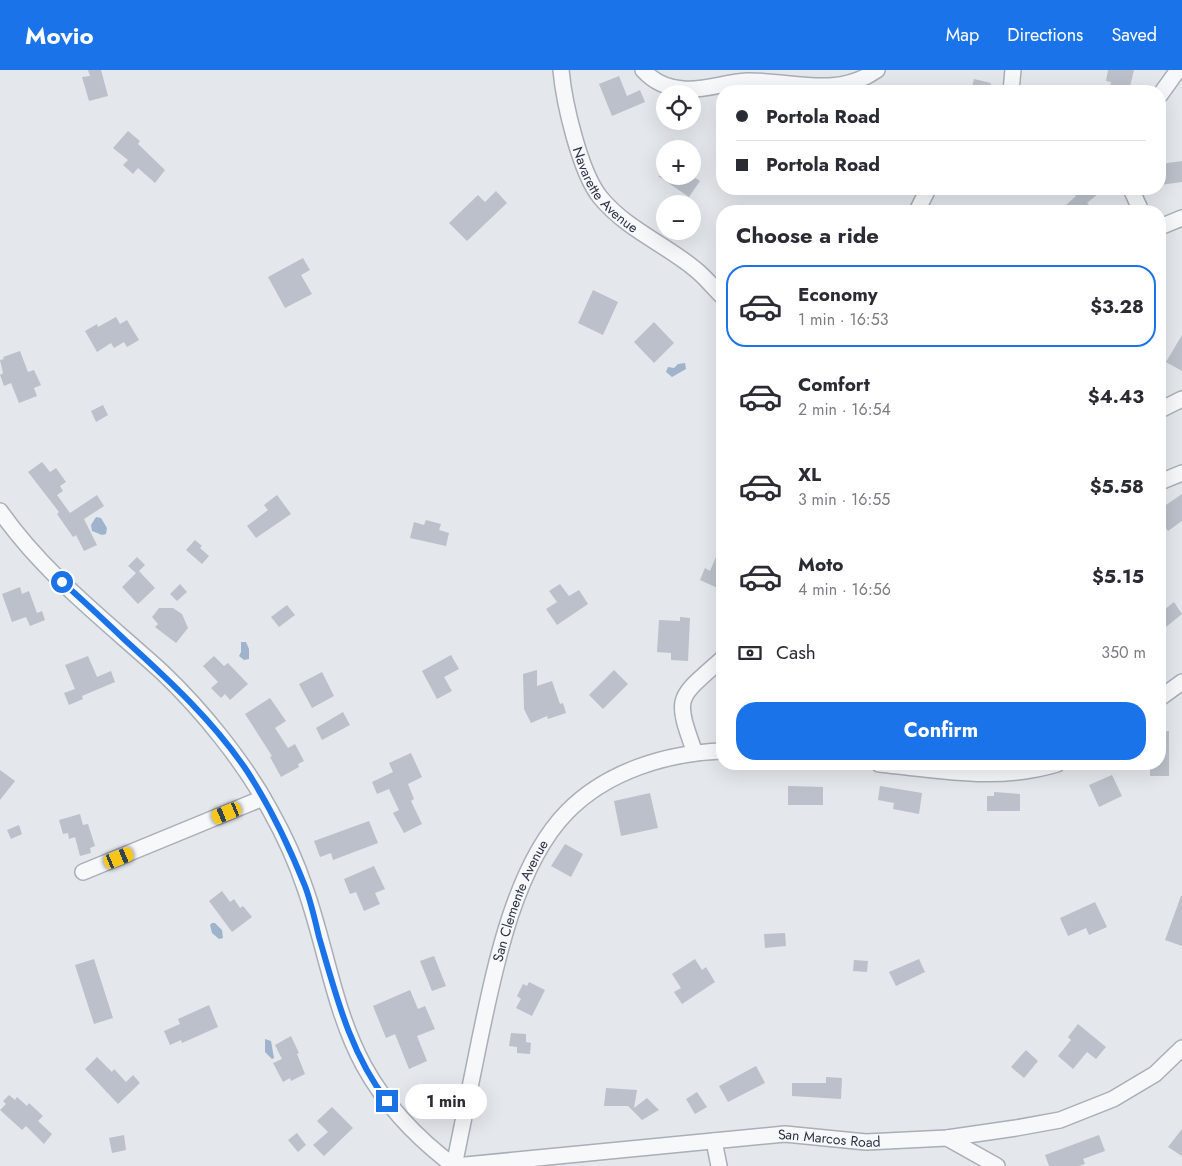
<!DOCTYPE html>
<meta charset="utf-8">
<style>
body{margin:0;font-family:Jost,sans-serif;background:#f7f7f7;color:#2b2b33;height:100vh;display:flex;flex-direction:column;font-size:19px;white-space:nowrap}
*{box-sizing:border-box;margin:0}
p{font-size:16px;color:#7c7c81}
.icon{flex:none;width:28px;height:28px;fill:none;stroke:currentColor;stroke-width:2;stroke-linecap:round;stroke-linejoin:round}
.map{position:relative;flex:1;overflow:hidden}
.details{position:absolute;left:716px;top:135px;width:450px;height:565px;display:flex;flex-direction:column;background:#fff;border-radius:20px;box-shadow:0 5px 20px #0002}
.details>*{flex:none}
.banner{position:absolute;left:716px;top:15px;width:450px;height:110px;border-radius:20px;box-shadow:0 5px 20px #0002;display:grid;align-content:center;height:110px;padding:0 20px;background:#fff}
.controls{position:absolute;left:656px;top:15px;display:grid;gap:10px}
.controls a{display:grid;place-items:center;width:45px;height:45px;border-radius:50%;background:#fff;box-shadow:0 5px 20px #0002;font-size:25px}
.end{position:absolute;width:22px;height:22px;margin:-11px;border:6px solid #1a73e8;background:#fff;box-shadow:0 0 0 2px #fff}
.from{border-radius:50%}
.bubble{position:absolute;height:35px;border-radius:18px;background:#fff;box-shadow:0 5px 20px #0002;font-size:16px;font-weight:700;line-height:35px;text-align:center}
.car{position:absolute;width:15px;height:30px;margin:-15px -8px;border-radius:6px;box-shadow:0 0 4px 1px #0007;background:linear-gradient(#f5c518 24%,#345 0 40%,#f5c518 0 76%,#345 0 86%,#f5c518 0)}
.banner b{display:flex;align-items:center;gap:18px;height:48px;font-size:19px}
.banner b+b{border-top:1px solid #e1e1e2}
.banner i{width:12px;height:12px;background:#2b2b33}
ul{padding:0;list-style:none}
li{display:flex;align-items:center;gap:15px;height:82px;margin:0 10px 8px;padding:0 10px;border:2px solid transparent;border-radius:20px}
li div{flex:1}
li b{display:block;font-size:19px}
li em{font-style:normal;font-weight:700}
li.on{border-color:#1a73e8}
li>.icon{width:45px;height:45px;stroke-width:1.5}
h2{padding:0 20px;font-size:22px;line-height:60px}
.pay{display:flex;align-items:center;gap:12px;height:55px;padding:0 20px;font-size:19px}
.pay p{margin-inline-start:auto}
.primary-button{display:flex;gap:10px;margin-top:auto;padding:10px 20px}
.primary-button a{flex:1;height:58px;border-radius:20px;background:#1a73e8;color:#fff;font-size:20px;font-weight:700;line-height:58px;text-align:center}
header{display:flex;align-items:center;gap:30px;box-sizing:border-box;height:70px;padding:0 25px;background:#1a73e8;color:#fff}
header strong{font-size:24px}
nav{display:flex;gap:28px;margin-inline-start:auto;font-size:18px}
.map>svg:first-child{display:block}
.water{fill:#9fb4cc}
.building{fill:#bbc0ca}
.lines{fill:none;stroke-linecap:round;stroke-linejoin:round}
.minor-casing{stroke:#a9aeb7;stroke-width:18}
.minor{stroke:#f7f8fa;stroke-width:15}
.route{stroke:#1a73e8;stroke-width:6}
.labels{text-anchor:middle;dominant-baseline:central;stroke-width:4.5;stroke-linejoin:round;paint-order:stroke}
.street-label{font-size:14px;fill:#2b3445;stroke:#f4f6f9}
</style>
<header>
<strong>Movio</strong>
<nav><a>Map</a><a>Directions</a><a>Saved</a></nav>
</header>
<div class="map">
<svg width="1182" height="1096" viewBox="0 0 1182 1096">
<rect width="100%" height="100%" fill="#e4e7ec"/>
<path class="water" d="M685 293 686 299 672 307 666 302 668 297 674 298 678 294Z
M96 447 101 448 107 458 106 464 102 465 92 461 91 455Z
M241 572H246L249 579V589L244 590 239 586 241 582Z
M212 853H215L222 860 223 868 219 869 212 863 210 855Z
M265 969 271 971 274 988 272 989 265 982Z"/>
<path class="building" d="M88 0H101L108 26 89 31 82 7 90 6Z
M1108 0H1134L1129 21H1109L1111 12 1106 11Z
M619 6 627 26 640 20 645 32 612 46 599 14Z
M974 9 991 13 989 21H971Z
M128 61 140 71 138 74 165 100 155 113 138 98 133 104 123 95 128 90 113 78Z
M1182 91V112L1160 115V94Z
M658 106H684L690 110 692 106 700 111 689 127Z
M1069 119H1104L1087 133 1090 136 1084 141H1071L1066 135 1076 126Z
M496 121 507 133 467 171 449 153 478 125 485 132Z
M303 188 310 200 301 205 312 224 285 238 268 207Z
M593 220 618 232 603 265 578 253Z
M116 247 120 254 127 250 139 270 127 277 124 272 114 278 111 273 97 282 85 261 97 254 98 257Z
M654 252 674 273 654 293 634 272Z
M1182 265V301L1166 292Z
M20 281 28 302 34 300 41 315 34 318 37 326 19 333 11 313 4 316 0 305 3 303 0 290 4 289 3 287Z
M103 335 108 345 96 352 91 341Z
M42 392 50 402 56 398 66 412 60 416 63 421 57 425 70 443 97 425 104 436 84 449 97 475 84 481 76 465 73 467 57 444 59 442 28 402Z
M1182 424V451L1168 461 1160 450V439Z
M277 425 291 444 256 468 247 456 268 440 264 435Z
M426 450 441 454 439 460 449 463 446 476 410 468 414 452 424 455Z
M195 470 202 476 200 478 209 486 202 494 186 480Z
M722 473V520L700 510 705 498 710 501Z
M137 487 145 495 139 501 155 518 138 534 122 517 136 503 128 496Z
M180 514 187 522 177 531 170 524Z
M560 514 569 526 579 520 588 534 557 555 546 539 557 532 549 521Z
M20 517 22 524 29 521 37 543 42 541 45 550 30 556 26 547 12 552 2 524Z
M1174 532 1182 544 1160 562V543Z
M287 535 295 545 279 557 271 547Z
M159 538H173L182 544 188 558 176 573 155 557 158 554 152 547Z
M680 547 690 548 688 591 671 590V583L657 582 659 550 680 551Z
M451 585 459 599 444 607 452 621 437 629 422 601Z
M88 586 97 607 111 601 115 612 82 626 83 629 69 635 64 623 75 619 65 595Z
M214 586 224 596 228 593 248 614 230 630 225 624 221 628 211 618 218 612 203 596Z
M537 600V616L552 611 560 634 563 633 566 643 548 649 547 646 531 653 524 639 523 604Z
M614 600 628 614 603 639 589 625Z
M322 602 334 626 312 638 299 614Z
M270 628 286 651 275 658 288 678 295 674 304 691 298 694 299 697 281 707 270 687 272 686 245 644Z
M343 642 350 655 322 670 316 658Z
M1160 661H1169V706H1150V694H1160Z
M411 683 422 707 408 714 414 729 411 731 422 754 404 763 393 743 399 740 389 719 377 724 372 712 393 702 389 693Z
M0 700 15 711 0 730Z
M1112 705 1122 726 1099 737 1089 715Z
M788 716 823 717V735H788Z
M880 716 922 723 919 744 893 739 894 733 878 730Z
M994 722 1020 724V741H987V726H994Z
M650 723 658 758 621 766 614 731Z
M80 744 83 755 88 754 95 776 90 778 91 783 80 786 75 767 69 769 68 763 63 764 59 750Z
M369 751 378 773 333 790 331 783 320 787 314 771Z
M19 755 22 764 11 769 7 760Z
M565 774 583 784 571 807 551 796Z
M374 796 385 819 375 823 380 834 364 841 356 822 350 824 344 809Z
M222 821 230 832 234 829 240 838 243 836 252 847 232 862 209 831Z
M1181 826H1182V876L1165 870Z
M1095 832 1107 857 1089 865 1086 858 1068 866 1060 848Z
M785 863 786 876 765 878 764 864Z
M434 886 446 916 432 921 420 891Z
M94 889 113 948 94 954 75 895Z
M695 889 702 900 706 897 715 912 682 934 674 922 681 918 672 904Z
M919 889 925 902 896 916 889 902Z
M854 890 868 891 867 902 853 901Z
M529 912 545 920 532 946 516 938 521 929 517 926 523 914 527 916Z
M410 920 418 939 425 936 435 959 417 966 427 991 409 999 395 964 386 968 373 936Z
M209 935 218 957 182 973 181 970 170 975 164 961 180 954 178 949Z
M1078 954 1106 977 1096 989 1087 982 1073 999 1058 986 1071 970 1068 967Z
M511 963 526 964V972L531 973 530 984 517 983V977L509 976Z
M291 966 299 983 297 984 305 1004 291 1011 290 1008 283 1012 273 993 282 989 275 975Z
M1026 980 1038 991 1024 1008 1011 997Z
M97 987 112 1002 114 999 126 1012 133 1005 140 1013 118 1034 85 999Z
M756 996 765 1013 728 1032 719 1016Z
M826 1007 842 1008 841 1029 792 1026V1013H826Z
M606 1018 637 1020 634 1038 647 1028 659 1040 642 1050 628 1036H604Z
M697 1022 707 1037 695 1044 686 1029Z
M9 1025 15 1030 17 1027 27 1036 29 1033 43 1046 38 1051 52 1064 44 1074 26 1056 22 1060 0 1040 6 1034 3 1031Z
M332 1037 353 1058 324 1086 313 1075 328 1062 317 1051Z
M1182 1059V1086L1168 1077Z
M297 1063 306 1075 298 1082 288 1070Z
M124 1065 126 1080 112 1083 109 1068Z
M1099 1065 1105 1081 1083 1089 1085 1094 1079 1096H1049L1045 1085Z"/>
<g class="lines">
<g class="minor-casing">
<g id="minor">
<path id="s1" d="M561 0C564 33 580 102 600 127 626 159 665 174 695 199 705 207 713 217 722 226"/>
<path d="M643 0C653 11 667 18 683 19 704 21 726 12 747 11 792 10 836 29 877 0"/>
<path d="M1011 21 1013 0"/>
<path d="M1160 25 1178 0"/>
<path d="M1131 119 1141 141"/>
<path d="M917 141 928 119"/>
<path d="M1160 157 1182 148"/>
<path d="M1160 340 1182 329"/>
<path d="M1160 412 1182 403"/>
<path d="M0 441C44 504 106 551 162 602 202 640 244 692 270 740 284 765 296 791 305 818 326 877 334 941 364 996 386 1036 418 1069 454 1096"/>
<path d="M1160 628 1182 612"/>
<path d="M695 683C674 625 677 629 722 589"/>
<path d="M879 694C940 700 998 712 1057 694"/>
<path d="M83 802 263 728"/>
<path d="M947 1068 997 1096"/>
<path d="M714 1071 719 1096"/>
<path id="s2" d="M454 1096C462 1055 471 1014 479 973 494 901 514 796 567 742 607 701 667 683 722 681"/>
<path id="s3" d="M455 1096 785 1064 866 1072 947 1068 1016 1058 1060 1050 1113 1029 1155 1004 1182 978"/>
</g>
</g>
<use href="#minor" class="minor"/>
</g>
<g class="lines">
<path class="route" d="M62 512C84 531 105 551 126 571 170 611 214 652 247 701 271 738 289 776 305 816 311 832 315 850 319 867 336 925 350 983 387 1031"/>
</g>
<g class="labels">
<g class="street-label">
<text stroke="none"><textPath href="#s1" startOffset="131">Navarette Avenue</textPath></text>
<text stroke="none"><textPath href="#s2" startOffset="274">San Clemente Avenue</textPath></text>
<text stroke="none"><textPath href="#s3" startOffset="376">San Marcos Road</textPath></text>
</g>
</g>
</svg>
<div class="controls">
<a><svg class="icon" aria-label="locate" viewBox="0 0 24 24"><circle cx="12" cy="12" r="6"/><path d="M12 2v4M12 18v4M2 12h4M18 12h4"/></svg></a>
<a>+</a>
<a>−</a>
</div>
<i class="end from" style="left:62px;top:512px"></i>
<i class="end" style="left:387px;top:1031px"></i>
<div class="bubble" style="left:405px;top:1014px;width:82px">1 min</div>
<i class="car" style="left:227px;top:743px;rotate:248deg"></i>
<i class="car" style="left:119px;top:788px;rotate:68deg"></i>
<div class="banner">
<b><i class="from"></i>Portola Road</b>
<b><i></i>Portola Road</b>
</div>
<section class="details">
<h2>Choose a ride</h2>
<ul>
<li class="on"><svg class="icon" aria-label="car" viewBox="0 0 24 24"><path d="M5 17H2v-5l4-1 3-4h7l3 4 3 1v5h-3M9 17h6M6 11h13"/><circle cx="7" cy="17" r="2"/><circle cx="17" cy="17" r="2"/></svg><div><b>Economy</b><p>1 min · 16:53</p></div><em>$3.28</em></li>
<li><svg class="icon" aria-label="car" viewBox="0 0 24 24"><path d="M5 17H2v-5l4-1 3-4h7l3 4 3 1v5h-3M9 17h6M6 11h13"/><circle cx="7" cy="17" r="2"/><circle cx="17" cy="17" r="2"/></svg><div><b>Comfort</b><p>2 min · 16:54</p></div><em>$4.43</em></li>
<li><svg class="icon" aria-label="car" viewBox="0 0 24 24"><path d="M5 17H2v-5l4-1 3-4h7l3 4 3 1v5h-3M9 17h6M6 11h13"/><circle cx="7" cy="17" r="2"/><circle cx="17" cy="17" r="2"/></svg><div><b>XL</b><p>3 min · 16:55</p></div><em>$5.58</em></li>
<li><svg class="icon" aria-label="car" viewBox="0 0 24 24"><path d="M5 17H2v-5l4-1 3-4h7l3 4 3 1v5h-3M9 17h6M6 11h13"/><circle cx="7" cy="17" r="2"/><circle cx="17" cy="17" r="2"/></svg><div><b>Moto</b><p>4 min · 16:56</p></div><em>$5.15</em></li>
</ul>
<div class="pay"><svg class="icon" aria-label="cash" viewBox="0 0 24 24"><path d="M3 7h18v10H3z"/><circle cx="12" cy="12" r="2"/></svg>Cash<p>350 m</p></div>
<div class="primary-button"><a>Confirm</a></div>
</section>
</div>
